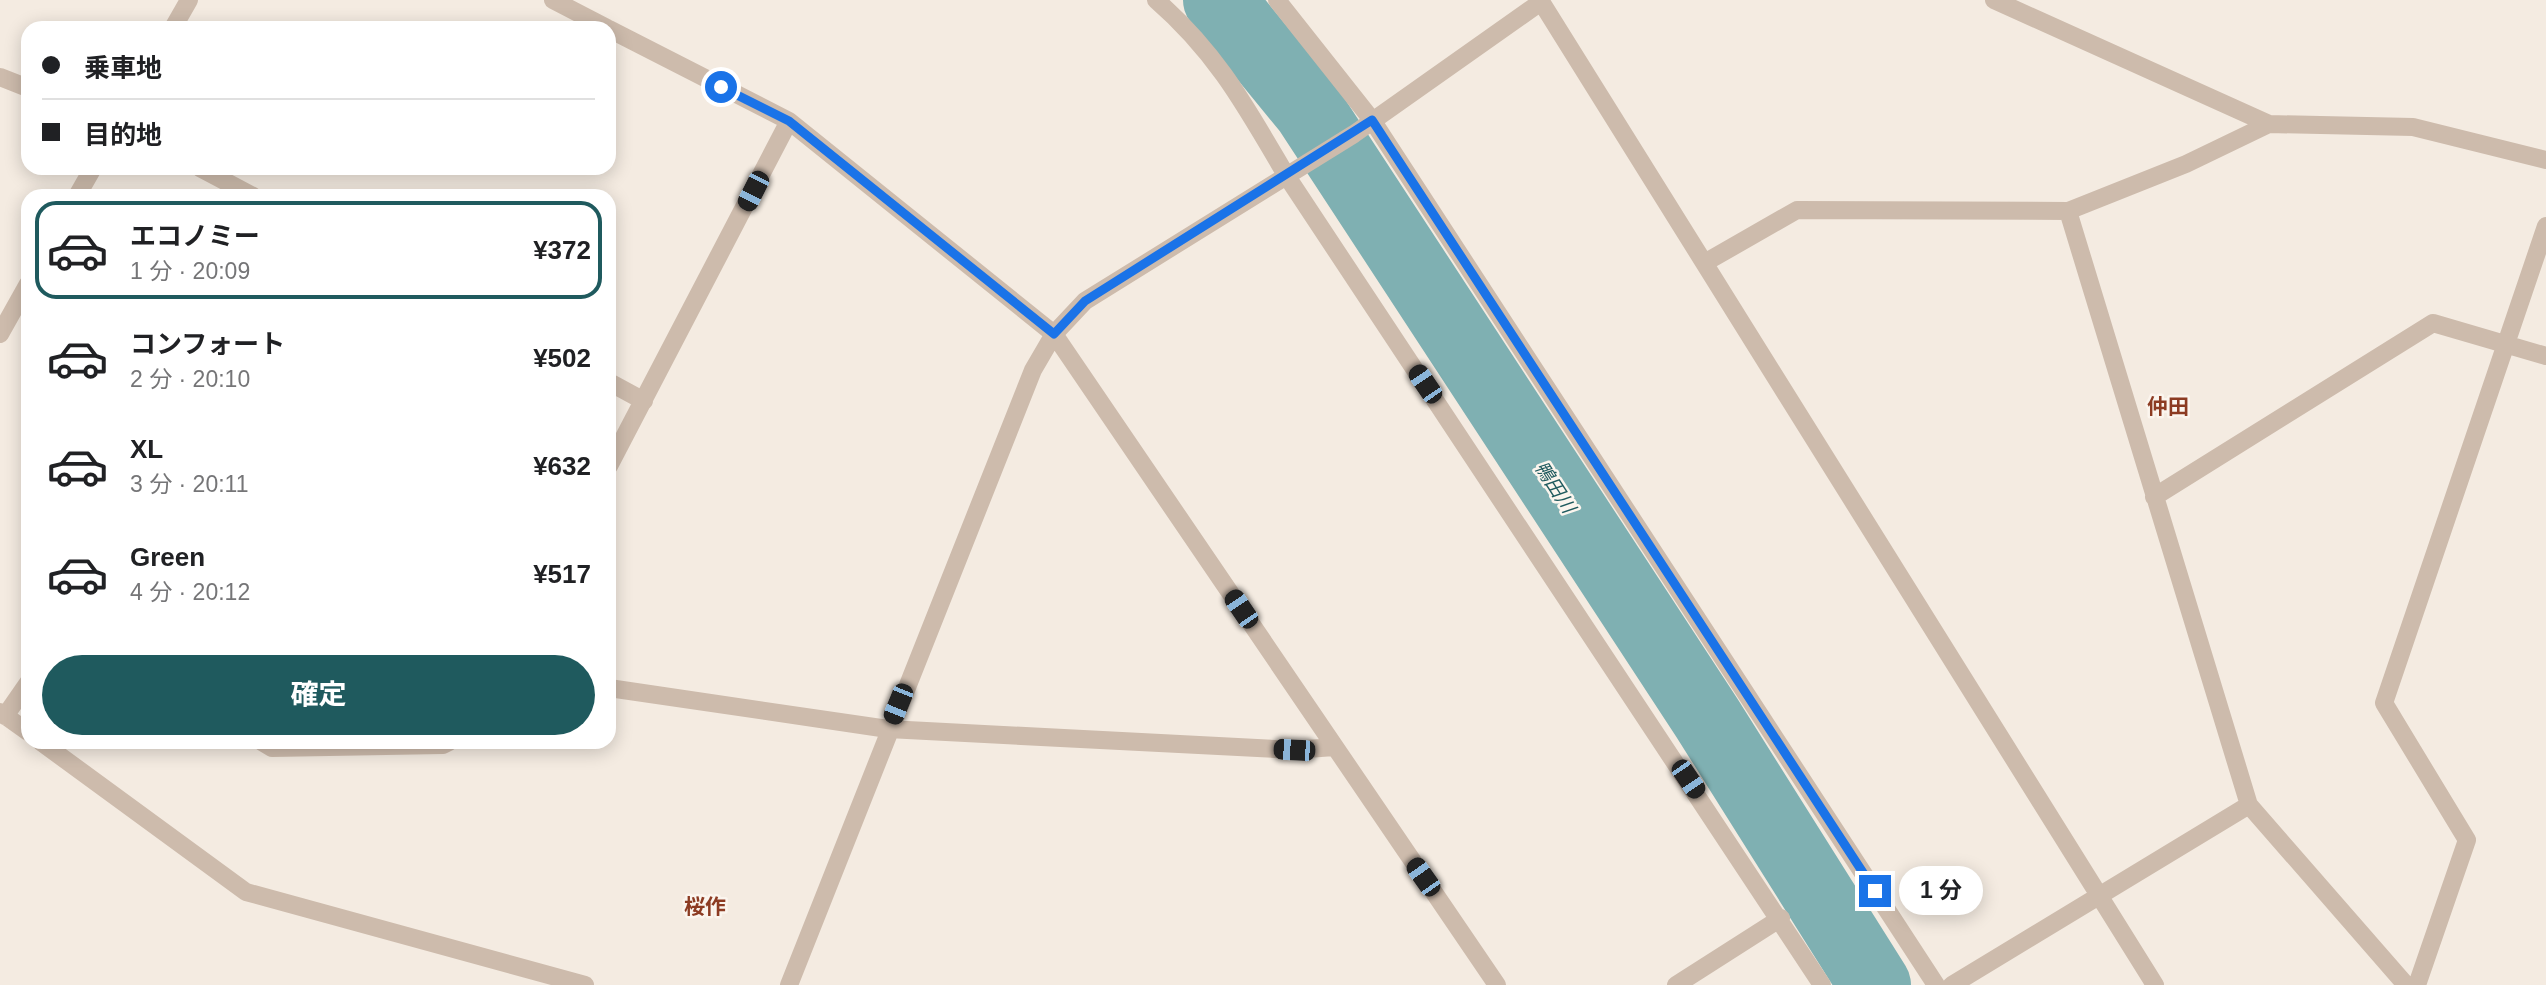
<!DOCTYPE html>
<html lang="ja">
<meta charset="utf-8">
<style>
body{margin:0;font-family:Helvetica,"Noto Sans JP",sans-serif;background:#f2f2f2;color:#202124;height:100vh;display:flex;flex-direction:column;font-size:26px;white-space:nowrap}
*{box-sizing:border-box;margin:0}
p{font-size:23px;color:#757577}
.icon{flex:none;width:38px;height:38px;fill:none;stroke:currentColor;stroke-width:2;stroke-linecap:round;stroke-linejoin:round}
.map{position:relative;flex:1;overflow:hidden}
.sheet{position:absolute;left:21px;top:189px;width:595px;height:560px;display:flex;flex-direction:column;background:#fff;border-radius:21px;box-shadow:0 4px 18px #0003}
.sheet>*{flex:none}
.guide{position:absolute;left:21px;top:21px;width:595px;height:154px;border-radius:21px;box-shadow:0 4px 18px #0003;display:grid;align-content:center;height:154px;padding:0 21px;background:#fff}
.end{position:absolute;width:32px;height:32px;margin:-16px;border:9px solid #1a73e8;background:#fff;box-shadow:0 0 0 4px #fff}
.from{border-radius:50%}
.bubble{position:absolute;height:49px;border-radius:24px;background:#fff;box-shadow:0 4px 18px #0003;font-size:23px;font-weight:700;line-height:49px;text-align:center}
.car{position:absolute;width:21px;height:42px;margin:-21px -10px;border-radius:9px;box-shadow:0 0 5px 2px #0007;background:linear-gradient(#222 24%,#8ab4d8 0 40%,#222 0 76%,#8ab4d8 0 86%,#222 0)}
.guide b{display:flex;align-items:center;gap:24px;height:66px;font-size:26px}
.guide b+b{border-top:2px solid #e0e0e0}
.guide i{width:18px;height:18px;background:#202124}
ul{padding:12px 0 0;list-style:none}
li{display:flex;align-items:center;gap:21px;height:98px;margin:0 14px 10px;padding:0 7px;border:4px solid transparent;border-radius:21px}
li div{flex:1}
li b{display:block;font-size:26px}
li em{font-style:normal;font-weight:700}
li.current{border-color:#1f5a5e}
li>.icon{width:63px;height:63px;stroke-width:1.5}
.cta{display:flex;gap:14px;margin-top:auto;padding:14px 21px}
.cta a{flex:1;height:80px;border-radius:42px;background:#1f5a5e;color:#fff;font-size:28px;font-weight:700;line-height:80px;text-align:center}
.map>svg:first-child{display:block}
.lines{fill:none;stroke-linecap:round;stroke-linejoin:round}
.river{stroke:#7fb0b2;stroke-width:72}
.minor{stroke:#cdbbac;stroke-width:18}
.route{stroke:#1a73e8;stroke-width:9}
.labels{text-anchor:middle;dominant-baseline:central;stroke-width:5;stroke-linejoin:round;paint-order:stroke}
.water-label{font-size:19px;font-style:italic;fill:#1f5a5e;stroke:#fbf5ee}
.quarter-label{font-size:21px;font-weight:bold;fill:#8c3b22;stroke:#fbf5ee}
</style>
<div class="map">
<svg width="2546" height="985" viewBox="0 0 2546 985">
<rect width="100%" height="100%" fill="#f4ebe1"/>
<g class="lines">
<path class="river" d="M1219 0 1309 110 1707 718 1875 985"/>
<path class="minor" d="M553 0 607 28
M1156 0C1217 53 1246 107 1286 175L1822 985
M1277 0 1372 120 1936 985
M1540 0 2155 985
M1994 0 2269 124 2413 127 2546 160
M173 28 189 0
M609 29 789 121 1054 334 1497 985
M0 77 28 88
M200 168 253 196
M77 196 93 168
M2068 211 2249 805 2406 985
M1706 262 1797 210 2068 211 2186 164 2269 124
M0 334 28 284
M609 382 644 401
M609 466 789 121
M2154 497 2433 323 2546 356
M609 688 888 729 1294 750 1334 747
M0 712 28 732
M5 716 28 683
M41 742 246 892 585 985
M262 742 272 748 443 745 449 742
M789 985 1033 370 1054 334 1085 301 1354 134 1541 2
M1676 985 1781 918
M1952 985 2249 805
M2417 985 2467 840 2384 703 2546 226"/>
</g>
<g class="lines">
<path class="route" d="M721 87 789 121 1054 334 1085 301 1372 120 1875 891"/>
</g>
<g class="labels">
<g class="water-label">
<text transform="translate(1555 487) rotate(57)">鴨田川</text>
</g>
<g class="quarter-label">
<text x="2168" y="406">仲田</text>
<text x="705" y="906">桜作</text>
</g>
</g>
</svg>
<i class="end from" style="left:721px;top:87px"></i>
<i class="end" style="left:1875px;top:891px"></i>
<div class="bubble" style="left:1899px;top:866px;width:84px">1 分</div>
<i class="car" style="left:753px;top:191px;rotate:207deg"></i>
<i class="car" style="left:1425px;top:384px;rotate:326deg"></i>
<i class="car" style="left:1241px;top:609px;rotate:326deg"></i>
<i class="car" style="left:898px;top:704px;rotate:202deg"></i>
<i class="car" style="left:1294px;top:750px;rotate:273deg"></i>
<i class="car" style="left:1688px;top:779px;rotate:146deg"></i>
<i class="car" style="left:1423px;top:877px;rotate:325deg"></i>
<div class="guide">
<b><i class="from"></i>乗車地</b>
<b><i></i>目的地</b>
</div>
<section class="sheet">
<ul>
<li class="current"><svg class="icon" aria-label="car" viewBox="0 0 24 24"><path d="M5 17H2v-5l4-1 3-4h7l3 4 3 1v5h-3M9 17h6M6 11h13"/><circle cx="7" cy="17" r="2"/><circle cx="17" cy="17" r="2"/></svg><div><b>エコノミー</b><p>1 分 · 20:09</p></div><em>¥372</em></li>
<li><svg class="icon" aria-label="car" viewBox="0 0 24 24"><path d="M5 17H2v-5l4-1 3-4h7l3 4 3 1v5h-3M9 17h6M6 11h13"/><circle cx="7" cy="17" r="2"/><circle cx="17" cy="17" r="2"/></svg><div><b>コンフォート</b><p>2 分 · 20:10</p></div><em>¥502</em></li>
<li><svg class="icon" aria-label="car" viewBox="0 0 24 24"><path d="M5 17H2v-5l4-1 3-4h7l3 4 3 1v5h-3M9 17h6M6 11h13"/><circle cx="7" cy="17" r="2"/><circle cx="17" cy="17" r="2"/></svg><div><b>XL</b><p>3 分 · 20:11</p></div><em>¥632</em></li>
<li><svg class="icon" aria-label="car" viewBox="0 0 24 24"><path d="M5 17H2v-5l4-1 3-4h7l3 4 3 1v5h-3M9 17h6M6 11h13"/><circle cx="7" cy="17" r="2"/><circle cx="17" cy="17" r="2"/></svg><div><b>Green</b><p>4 分 · 20:12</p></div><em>¥517</em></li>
</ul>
<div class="cta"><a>確定</a></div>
</section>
</div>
